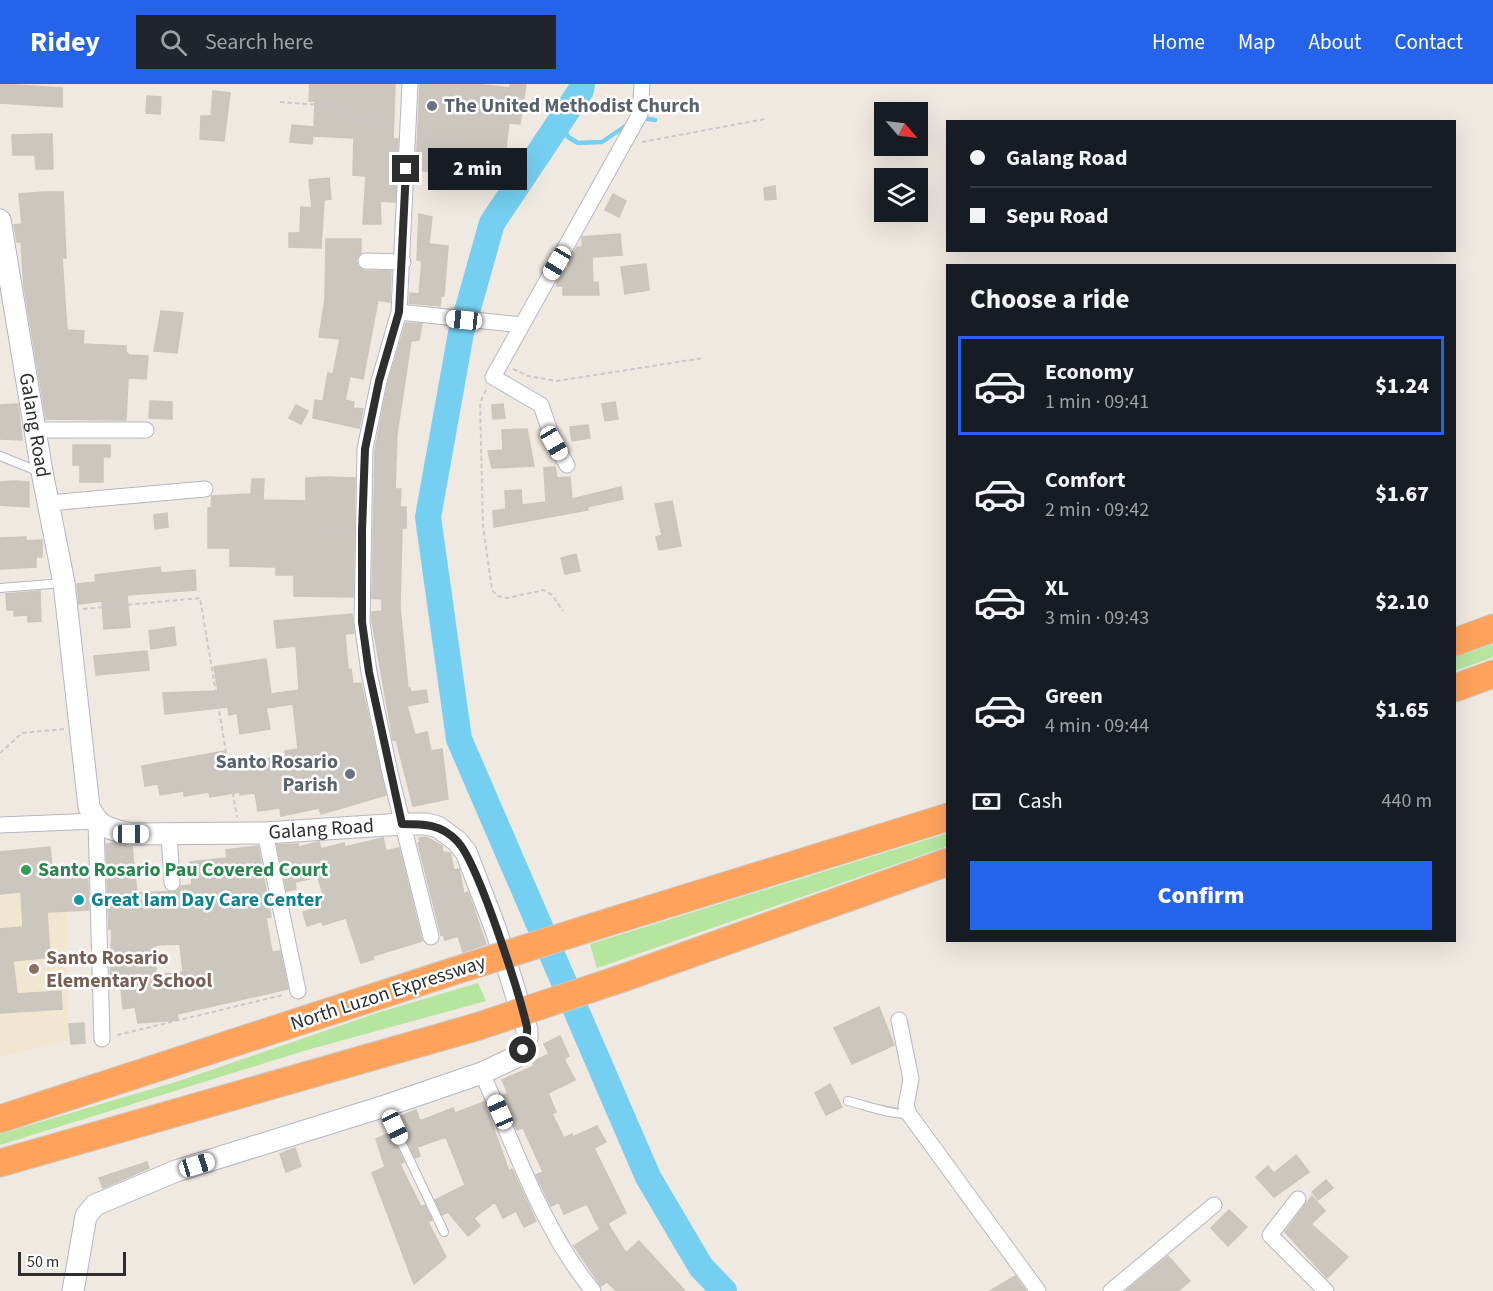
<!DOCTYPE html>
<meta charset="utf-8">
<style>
body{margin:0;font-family:"Source Sans 3",sans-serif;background:#20242c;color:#f1f3f6;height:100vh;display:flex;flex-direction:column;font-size:22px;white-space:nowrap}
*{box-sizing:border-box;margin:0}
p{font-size:20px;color:#9ea1a6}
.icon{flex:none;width:33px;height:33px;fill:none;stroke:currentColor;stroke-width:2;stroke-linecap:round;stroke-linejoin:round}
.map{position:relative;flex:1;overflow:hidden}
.side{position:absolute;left:946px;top:180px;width:510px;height:678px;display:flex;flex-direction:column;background:#171b24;border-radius:0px;box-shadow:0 6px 24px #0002}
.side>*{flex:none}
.guide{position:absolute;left:946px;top:36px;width:510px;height:132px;border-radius:0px;box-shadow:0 6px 24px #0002;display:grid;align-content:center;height:132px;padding:0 24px;background:#171b24}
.needle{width:39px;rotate:118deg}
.fabs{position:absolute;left:874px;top:18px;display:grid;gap:12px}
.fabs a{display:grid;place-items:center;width:54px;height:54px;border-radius:0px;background:#171b24;box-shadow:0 6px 24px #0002;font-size:30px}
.scale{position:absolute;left:18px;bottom:15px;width:108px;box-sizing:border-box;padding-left:6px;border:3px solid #2e2e2e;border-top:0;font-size:16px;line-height:21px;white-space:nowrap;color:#2e2e2e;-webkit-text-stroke:4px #fff;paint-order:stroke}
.end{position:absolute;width:27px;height:27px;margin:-14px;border:8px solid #2e2e2e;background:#fff;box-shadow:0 0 0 3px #fff}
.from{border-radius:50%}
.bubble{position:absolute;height:42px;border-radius:0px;background:#171b24;box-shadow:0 6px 24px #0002;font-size:20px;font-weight:800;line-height:42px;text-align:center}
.car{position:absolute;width:18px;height:36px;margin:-18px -9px;border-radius:8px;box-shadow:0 0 4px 2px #0007;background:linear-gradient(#fff 24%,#345 0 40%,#fff 0 76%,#345 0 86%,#fff 0)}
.guide b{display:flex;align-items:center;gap:21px;height:57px;font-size:22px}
.guide b+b{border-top:2px solid #363941}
.guide i{width:15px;height:15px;background:#f1f3f6}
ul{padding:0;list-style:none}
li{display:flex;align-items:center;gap:18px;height:99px;margin:0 12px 9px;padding:0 12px;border:3px solid transparent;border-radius:0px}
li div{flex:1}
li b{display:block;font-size:22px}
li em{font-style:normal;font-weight:800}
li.current{border-color:#2563eb}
li>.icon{width:54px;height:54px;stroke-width:1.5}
h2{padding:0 24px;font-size:27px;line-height:72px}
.pay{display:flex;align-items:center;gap:15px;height:66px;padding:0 24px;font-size:22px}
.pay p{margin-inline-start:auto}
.button{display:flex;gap:12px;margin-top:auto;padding:12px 24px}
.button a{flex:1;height:69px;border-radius:0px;background:#2563eb;color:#fff;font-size:24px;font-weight:800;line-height:69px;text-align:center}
header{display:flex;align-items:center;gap:36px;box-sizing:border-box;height:84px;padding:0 30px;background:#2563eb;color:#fff}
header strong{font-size:28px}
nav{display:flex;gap:33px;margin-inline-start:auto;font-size:21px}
.search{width:420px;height:54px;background:#20242c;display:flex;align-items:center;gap:15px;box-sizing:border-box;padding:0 21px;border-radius:0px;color:#9ea1a6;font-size:22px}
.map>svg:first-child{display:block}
.education{fill:#f0e6d1}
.green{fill:#b6e59e}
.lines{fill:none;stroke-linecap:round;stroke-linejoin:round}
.stream{stroke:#75cff0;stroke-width:4.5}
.river{stroke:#75cff0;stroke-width:26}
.building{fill:#cbc7bf;stroke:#cbc5ba;stroke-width:1.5;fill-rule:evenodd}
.lane-casing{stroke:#b4b7c1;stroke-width:10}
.street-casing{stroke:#b4b7c1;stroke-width:17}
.secondary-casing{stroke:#b4b7c1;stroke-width:23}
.highway-casing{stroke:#c9c9c9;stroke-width:29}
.path{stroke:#c9c9c9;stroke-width:2;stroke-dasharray:4.5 3;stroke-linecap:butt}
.lane{stroke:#fff;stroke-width:8}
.street{stroke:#fff;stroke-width:15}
.secondary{stroke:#fff;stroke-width:21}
.highway{stroke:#ffa35c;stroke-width:27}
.highway-bridge-casing{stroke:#c9c9c9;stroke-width:29;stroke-linecap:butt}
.highway-bridge{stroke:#ffa35c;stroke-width:27}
.route{stroke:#2e2e2e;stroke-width:8}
.worship-dot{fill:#6b7280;stroke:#fff;stroke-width:2}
.leisure-dot{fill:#2e9e5b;stroke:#fff;stroke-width:2}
.culture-dot{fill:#0f9aa8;stroke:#fff;stroke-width:2}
.education-dot{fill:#8d6e63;stroke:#fff;stroke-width:2}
.labels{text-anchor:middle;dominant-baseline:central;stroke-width:5;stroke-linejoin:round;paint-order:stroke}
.worship-label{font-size:20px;font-weight:bold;fill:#5b616d;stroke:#fff;text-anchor:start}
.street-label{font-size:20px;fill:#2e2e2e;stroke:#fff}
.leisure-label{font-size:20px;font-weight:bold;fill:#27864d;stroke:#fff;text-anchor:start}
.culture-label{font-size:20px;font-weight:bold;fill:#0d838f;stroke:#fff;text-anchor:start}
.education-label{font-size:20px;font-weight:bold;fill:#785e54;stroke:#fff;text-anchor:start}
</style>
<header>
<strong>Ridey</strong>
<div class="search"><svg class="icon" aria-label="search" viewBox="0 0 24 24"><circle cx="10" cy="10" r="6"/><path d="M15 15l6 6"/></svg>Search here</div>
<nav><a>Home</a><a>Map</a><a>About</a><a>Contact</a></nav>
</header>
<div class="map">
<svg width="1493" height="1207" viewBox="0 0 1493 1207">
<rect width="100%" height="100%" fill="#efe9e1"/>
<path class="education" d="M67 805 68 957 0 973V812Z"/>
<path class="green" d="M1493 560V573L1455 587V573Z
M948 749V762L597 884 590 860Z
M478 899 486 917 307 966 0 1061V1050L182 996 380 928Z"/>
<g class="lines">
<path class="stream" d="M643 34 655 36
M560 37 568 53 578 59 602 58 630 39"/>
<path class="river" d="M582 0 581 6 492 139 461 249 428 433 459 655 648 1093 701 1183 724 1207"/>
</g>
<path class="building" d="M0 0 62 4V23L0 19Z
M310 0H395L393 55H398L395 118 380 117 381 140H363L366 92 353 91 354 54 313 52 314 44 312 60 290 58 292 41 314 43 315 17H309Z
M420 0H476L510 4V0H526L520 40 509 39 505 71H501L500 79 483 77 481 89 448 85V89L416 86Z
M213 7 230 9 224 57 200 55 201 32H211Z
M147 12 161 13 160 30 146 29Z
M52 50 53 85H36L35 71H13L12 51Z
M329 94 331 115 324 116 321 164 289 163V149H300L301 123 312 124 309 96Z
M775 102 776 115 765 116 764 104Z
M44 108H63L66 174H62L67 246 84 247 83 260 126 262V268L129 271 148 272 146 295 128 294 126 336 46 335 24 203 21 158H17L14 141 22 140 19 110Z
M613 110 626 117 619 133 605 126Z
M419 130 432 133 429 160 448 162 444 212H441L440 222 409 219 410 209 419 210 422 177 417 176Z
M620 150 622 171 592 173 593 199 598 198 599 211H563V202H557V199L565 185H568V179L577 163H582V153Z
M326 155H361V169L356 176 358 182 365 187H391L390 218 378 216 363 295 350 292 345 316 354 318 353 324 363 325 359 344 313 334 315 316 323 317 328 289 333 290 340 255 319 253 325 215Z
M646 180 649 206 625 210 621 183Z
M161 227 183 229 177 269 154 267Z
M406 239 422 240 419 256 411 257 397 350 395 405H401L400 423H406V444H402L400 523 408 604H410L411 608 426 606 428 618 407 622 415 651 427 648 431 667 442 665 448 715 413 722 396 655 393 656 372 537V528L382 527V515L372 514 375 366 388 299Z
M150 317 172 318V335L149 334Z
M615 318 618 335 605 337 602 320Z
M18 320 22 356 0 355V321Z
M503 320 505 334 493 335 492 321Z
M296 321 308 327 301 340 289 334Z
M588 341 590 354 572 357 570 343Z
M527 345 534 382 492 384 488 367 503 366 502 346Z
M73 361H110V373H103V398H80V381H73Z
M555 383 557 394 570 393 572 415 621 403 623 415 587 423 588 426 494 443 493 427 506 425 505 407 521 406 522 421 546 418 544 384Z
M325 393 355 394 353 513 294 512V491H276V483L230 482V464H208V424H211L212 412 251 410 252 395H264L263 416 306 417V394Z
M13 397 29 398V423L0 421V398Z
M672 417 681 462 659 466 656 453 662 451 655 420Z
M167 429 168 443 155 445 154 431Z
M26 453V457L42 456V473H36V483L0 485V454Z
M576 470 580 487 565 490 561 474Z
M160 483 161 489 195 486 196 506 127 511 130 543 104 545 102 517 79 520 77 500 96 498 95 491Z
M40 507 41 537 28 538V531L14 532V526H7L6 510Z
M352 530 354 549 345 550 348 586 351 585 353 600 361 599 386 711 321 730 319 724 281 732 280 724 258 727 255 709 240 711V708L210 713 209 708 184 712V707L160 711 158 700 145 702 142 682 225 667 227 683 265 678V675L286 672 285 667 298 665 293 620 266 624 270 645 240 650 237 629 229 631 228 623 165 630 163 609 218 607 214 583 266 575 271 610 299 606 296 562 277 564 274 537Z
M174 543 176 561 151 565 149 547Z
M147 567 149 586 96 591 94 572Z
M426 753 442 762 443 768 450 769 454 786 459 785 464 810 468 808 486 860 463 868 458 852 445 856 443 850 441 851 418 759 420 758 419 754Z
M383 754 386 767 399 764 422 857 373 872 374 875 361 879 346 834 323 841 322 837 307 842 303 828 318 824 316 817 324 814 318 793 295 798 296 805 287 807 277 761 298 760 299 763 319 758 321 765 344 759 345 763Z
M114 759 132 763 137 809 177 807 181 802 192 801 190 778 227 774 226 766 258 762 271 833 266 834 272 868 280 867 288 905 177 930 178 936 138 939 135 923 123 925 120 894 110 895 112 845H109L106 760ZM180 860 183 888 156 891V861Z
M50 763 52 782 87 781 89 826 47 828 50 873 13 877 17 910 61 907 62 925 0 929V845L23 843 21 808 0 810V768Z
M879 923 894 961 852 980 834 944Z
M84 939 85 959 71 960 69 940Z
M560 952 569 972 564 975 575 996 548 1009 556 1028 552 1030 564 1054 572 1050 573 1053 597 1042 606 1058 594 1064 626 1129 599 1144 587 1120 564 1130 559 1118 551 1122 536 1091 543 1088 523 1044 517 1046 516 1044 502 1012 507 1010V1007L502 996 534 982 532 978 549 970 544 960Z
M830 1000 842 1023 826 1031 815 1009Z
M484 1018 509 1087 512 1085 536 1137 524 1143 516 1127 503 1134 495 1118 474 1134 480 1142 468 1152 448 1128 442 1131 435 1116 465 1101 446 1053 417 1063 420 1072 415 1074 396 1034 416 1026 420 1037 453 1024 455 1029Z
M390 1049 404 1078 400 1080 421 1123 425 1121 432 1136 428 1138 446 1173 414 1200 372 1089 385 1083 376 1055Z
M295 1064 301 1082 286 1088 280 1070Z
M1296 1071 1309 1088 1274 1113 1256 1093 1268 1082 1274 1089Z
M147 1078 149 1084 103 1104 99 1094Z
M1326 1096 1333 1104 1318 1116 1312 1108Z
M1312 1112 1325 1127 1311 1140 1348 1173 1327 1194 1285 1148Z
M1229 1126 1247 1143 1228 1162 1211 1144Z
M608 1140 626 1169 639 1157 685 1207H616L607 1198 601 1202 574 1162Z
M1168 1172 1190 1197 1178 1207H1126Z
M1015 1192 1026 1207H990Z"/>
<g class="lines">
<g class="lane-casing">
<path id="lane" d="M0 372 40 388
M0 504 63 499
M848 1017C868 1022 888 1030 909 1030
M385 1024 444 1148"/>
</g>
<g class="street-casing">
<path id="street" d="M410 0 399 228 379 297 365 365 362 538 369 588 390 689 431 853
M366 177 403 178
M399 228 522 241
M36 346H146
M567 381 554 359 541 321 493 293 640 30 642 0
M49 419 205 405
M0 741 96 737 102 955
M265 749 298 907
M169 750 172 799
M899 936 911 995 906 1022 909 1030 1038 1207
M482 989C514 1061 542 1145 593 1207
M1298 1115 1270 1151 1326 1207
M1111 1207 1214 1121"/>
</g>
<g class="secondary-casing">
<g id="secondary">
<path id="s1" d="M0 136 42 388 64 499 89 723C99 744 109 745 131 750L265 749 402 740H427L438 743 457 757 466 768 496 846 527 946V953L523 966 514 974 482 989 385 1022 176 1087 95 1121 86 1132 73 1207"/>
</g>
</g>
<g class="highway-casing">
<path id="highway" d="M1455 558 1493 544
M1455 604 1493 590
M612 837 948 733
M623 894 948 778
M0 1035 451 888
M0 1079 476 943"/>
</g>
<path class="path" d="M280 18 348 23V35L392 37
M642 58 765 35
M513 285 528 292 557 297 703 274
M486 306 480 319 483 442 492 506 498 512 507 514 544 506 552 511 563 527
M326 446 350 447
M83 525 200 514 237 733
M0 669 22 649 64 645
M435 813 458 806
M117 951 283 911"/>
<use href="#lane" class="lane"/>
<use href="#street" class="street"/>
<use href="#secondary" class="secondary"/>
<use href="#highway" class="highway"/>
<g class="highway-bridge-casing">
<path id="highway-bridge" d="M451 888 612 837
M476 943 623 894"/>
</g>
<use href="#highway-bridge" class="highway-bridge"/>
</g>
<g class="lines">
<path class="route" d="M406 85 399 228 379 297 365 365 362 447V538L369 588 402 740C424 740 441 740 457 757 478 778 519 909 527 943 528 951 525 959 523 966"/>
</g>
<g class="worship-dot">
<circle cx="432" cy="22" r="6"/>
<circle cx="350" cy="690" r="6"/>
</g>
<circle class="leisure-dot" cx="26" cy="786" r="6"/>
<circle class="culture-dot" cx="79" cy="816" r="6"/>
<circle class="education-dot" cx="34" cy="885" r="6"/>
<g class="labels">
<g class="worship-label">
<text x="444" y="22">The United Methodist Church</text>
<text x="338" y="678" text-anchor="end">Santo Rosario<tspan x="338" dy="23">Parish</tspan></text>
</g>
<g class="street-label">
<text stroke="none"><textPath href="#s1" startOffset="208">Galang Road</textPath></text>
<text stroke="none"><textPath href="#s1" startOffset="837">Galang Road</textPath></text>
<text transform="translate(388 909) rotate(-18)">North Luzon Expressway</text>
</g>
<g class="leisure-label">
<text x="38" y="786">Santo Rosario Pau Covered Court</text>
</g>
<g class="culture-label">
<text x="91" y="816">Great Iam Day Care Center</text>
</g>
<g class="education-label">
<text x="46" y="874">Santo Rosario<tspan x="46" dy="23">Elementary School</tspan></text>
</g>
</g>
</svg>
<div class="fabs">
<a><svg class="needle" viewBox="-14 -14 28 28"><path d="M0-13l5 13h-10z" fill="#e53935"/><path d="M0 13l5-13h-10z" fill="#9ea1a6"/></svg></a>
<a><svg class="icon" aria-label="layers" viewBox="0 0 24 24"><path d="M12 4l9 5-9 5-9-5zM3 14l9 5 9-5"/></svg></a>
</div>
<div class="scale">50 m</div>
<i class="end from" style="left:523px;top:966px"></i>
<i class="end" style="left:406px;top:85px"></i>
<div class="bubble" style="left:428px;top:64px;width:99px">2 min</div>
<i class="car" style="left:557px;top:179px;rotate:211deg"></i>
<i class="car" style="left:464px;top:236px;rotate:276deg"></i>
<i class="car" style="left:554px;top:359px;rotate:150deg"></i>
<i class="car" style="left:131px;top:750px;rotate:90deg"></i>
<i class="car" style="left:500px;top:1028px;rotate:336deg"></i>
<i class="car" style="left:395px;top:1043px;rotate:155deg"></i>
<i class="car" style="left:197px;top:1081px;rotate:73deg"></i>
<div class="guide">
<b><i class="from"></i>Galang Road</b>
<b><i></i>Sepu Road</b>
</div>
<section class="side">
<h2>Choose a ride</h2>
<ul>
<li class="current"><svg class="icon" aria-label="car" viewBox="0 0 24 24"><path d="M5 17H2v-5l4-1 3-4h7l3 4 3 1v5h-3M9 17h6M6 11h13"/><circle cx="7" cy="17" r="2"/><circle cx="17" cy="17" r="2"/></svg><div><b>Economy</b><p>1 min · 09:41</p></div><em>$1.24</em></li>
<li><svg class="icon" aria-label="car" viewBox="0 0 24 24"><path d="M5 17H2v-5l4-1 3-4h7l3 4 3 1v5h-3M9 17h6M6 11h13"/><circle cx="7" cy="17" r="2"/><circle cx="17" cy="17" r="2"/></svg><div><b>Comfort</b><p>2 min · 09:42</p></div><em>$1.67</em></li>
<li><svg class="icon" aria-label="car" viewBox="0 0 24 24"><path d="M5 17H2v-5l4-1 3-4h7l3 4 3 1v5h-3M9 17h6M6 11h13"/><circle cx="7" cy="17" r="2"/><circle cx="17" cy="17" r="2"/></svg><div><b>XL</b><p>3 min · 09:43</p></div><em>$2.10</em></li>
<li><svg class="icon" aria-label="car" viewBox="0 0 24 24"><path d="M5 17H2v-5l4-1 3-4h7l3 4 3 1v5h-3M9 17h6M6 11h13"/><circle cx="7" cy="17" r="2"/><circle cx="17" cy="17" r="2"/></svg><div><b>Green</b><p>4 min · 09:44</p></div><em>$1.65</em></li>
</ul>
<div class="pay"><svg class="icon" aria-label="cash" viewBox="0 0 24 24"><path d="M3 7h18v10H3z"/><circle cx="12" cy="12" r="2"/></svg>Cash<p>440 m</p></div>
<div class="button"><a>Confirm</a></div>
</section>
</div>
